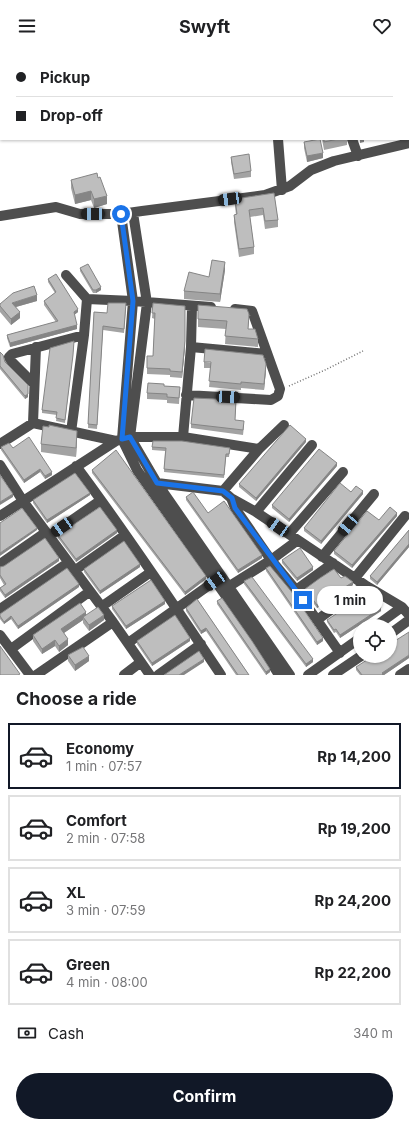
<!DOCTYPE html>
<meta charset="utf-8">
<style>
body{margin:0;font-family:Inter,sans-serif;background:#f6f6f6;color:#202124;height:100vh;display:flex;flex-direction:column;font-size:15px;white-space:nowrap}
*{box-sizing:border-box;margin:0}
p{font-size:13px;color:#757577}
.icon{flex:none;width:22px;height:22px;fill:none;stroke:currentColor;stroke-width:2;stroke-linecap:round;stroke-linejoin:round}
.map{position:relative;height:623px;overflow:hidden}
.panel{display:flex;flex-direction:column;background:#fff;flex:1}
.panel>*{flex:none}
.banner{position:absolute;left:0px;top:0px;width:409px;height:88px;box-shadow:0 1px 3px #0004;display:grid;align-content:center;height:88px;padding:0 16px;background:#fff}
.fabs{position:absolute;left:353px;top:567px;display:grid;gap:8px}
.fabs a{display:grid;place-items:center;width:44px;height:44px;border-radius:50%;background:#fff;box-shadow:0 1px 3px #0004;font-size:20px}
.end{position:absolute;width:18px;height:18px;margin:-9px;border:5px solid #1a73e8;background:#fff;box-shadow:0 0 0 2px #fff}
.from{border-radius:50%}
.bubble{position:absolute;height:28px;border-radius:14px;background:#fff;box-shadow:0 1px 3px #0004;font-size:13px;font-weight:700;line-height:28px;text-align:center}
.car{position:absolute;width:12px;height:24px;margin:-12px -6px;border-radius:5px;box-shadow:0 0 3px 1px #0007;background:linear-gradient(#222 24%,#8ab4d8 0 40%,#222 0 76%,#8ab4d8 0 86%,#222 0)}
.banner b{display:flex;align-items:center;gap:14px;height:38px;font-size:15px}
.banner b+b{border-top:1px solid #e0e0e0}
.banner i{width:10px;height:10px;background:#202124}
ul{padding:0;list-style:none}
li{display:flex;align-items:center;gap:12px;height:66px;margin:0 8px 6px;padding:0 8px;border:2px solid #e0e0e0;border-radius:0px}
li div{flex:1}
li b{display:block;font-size:15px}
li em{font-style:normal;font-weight:700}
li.selected{border-color:#111827}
li>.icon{width:36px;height:36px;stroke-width:1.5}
h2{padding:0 16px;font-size:18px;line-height:48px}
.pay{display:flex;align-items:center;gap:10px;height:44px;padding:0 16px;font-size:15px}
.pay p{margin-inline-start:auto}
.primary-button{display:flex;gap:8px;margin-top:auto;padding:8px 16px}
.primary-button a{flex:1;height:46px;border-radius:24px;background:#111827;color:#fff;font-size:16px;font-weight:700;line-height:46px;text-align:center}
header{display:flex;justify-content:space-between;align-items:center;height:52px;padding:0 16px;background:#fff;font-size:18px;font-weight:700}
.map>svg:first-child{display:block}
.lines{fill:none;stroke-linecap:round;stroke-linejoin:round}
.path{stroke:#707070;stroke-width:1.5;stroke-dasharray:1 2;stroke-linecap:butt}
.minor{stroke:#4e4e4e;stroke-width:10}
.wall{fill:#a3a3a3}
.shaded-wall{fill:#858585}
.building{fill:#bebebe;stroke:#858585}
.route{stroke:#1a73e8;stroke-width:5}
</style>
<header><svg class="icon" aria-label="menu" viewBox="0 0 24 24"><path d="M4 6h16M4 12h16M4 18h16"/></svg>Swyft<svg class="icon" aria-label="heart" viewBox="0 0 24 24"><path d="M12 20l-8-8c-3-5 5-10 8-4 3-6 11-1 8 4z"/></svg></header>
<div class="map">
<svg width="409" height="623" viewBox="0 0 409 623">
<rect width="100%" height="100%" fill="#fff"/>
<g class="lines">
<path class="path" d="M289 334 325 318 363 299"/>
<path class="minor" d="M330 0V1
M278 87 282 138
M352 87 358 104
M133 161 147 251 130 385H183L259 397
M121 162 133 249 122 387 137 418 257 588 279 623
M0 164 56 155 80 162H121L142 159 265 143 290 134 311 118 334 109 409 91
M66 223 87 247 84 283 71 380
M87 247 133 249 211 255
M191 295 267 302
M34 332 10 308 9 305 12 302 84 283
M186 343 271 348 278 344 280 337 252 259 235 257
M33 371 36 295
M183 385 191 295 192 254
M0 392 33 371 116 389 130 385 157 431 290 623
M0 413 23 449 113 570 150 623
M76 414C127 482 174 553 221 623
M157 431 223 439 231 446 256 460 365 533 402 555 409 563
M223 439 259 397 284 373
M231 446 235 456 271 508 296 538 340 601
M256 460 312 393
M0 464 116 389
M289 482 343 420
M49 484 101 448
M322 505 374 442
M0 512 46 480
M74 519 125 483
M355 526 405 464
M228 535 271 508 298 488
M296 538 333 511
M101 555 151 520
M0 557 68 511
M317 568 365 533
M376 574 402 555
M390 582 409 568
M0 583 30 623
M128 591 215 529
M11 597 89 540
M36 623 113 570
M124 623 141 610
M158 623 201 592
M308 623 360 586
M333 623 361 604
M400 623 409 617"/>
</g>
<path class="wall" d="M322 87H347V93L324 98Z
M304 90 323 106 307 110 304 96Z
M231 105 251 119V125L234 127 231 110Z
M98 126 107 152 94 156 91 148 75 152 71 136V128Z
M274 141 278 168V175L265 177 263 163 250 165 254 195V202L239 205 234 170V163H236L235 154V147Z
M80 216 101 238 96 241H93L80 219Z
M225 218 220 250 184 247V239L209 225Z
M48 227 78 260 74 263 77 277 10 295 7 286V283L56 270 44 253V249L55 241 48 230Z
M37 249 16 255 20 266 11 273 0 260V252Z
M153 251 185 295 182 326 170 325V323L147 322V316L153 304 155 267 152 266Z
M198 253 249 270 248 277 258 287V295L225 292 226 277 198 275Z
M126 255 124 281 103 278 97 377 88 376 94 260 107 261Z
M74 292 65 371 56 369 57 363 42 361V358Z
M0 300 28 345 25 347 0 317Z
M204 310 266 318 264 338 241 336V338L209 335 211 316H204Z
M164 334 180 335 179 352 167 351V348L147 347V341Z
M236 352 235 368 244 374 243 383 191 376V372Z
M77 387 76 405 41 400V392Z
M306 390 256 449 239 435V432Z
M1 395 13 396 52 423 45 427 40 420 24 431 1 398Z
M152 395 230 396 229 405H226L224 426 164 420 165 399 152 398Z
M337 414 289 470 272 456V453Z
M92 418 206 527 185 543 92 421Z
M351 440 363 442 321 492 304 479V476Z
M90 443 47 471 33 451V448Z
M186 445 262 506 238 521 186 448Z
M397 464 352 516 334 502V499L379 468Z
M409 478V495L377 533 370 527V524Z
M117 481 76 510 58 486V483Z
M282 508 313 518 297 529 282 511Z
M59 509 5 546 0 539V536L4 533 0 526V515Z
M140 515 100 542 84 520V517Z
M266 516 323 589 317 593 266 519Z
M341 526 353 533 317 556 305 540V537Z
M244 529 313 610 306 615 244 532Z
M79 535 18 577 11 567 4 572 0 567V562Z
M197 547 249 623H236L206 579 201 582 186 559V556Z
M217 549 270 620 266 623 217 552Z
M165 552 126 577 112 557V554Z
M381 559 340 586 336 580 334 581 327 570V568Z
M86 563 104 568 89 579 83 571V568L64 581 68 593 59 600 55 594 42 602 33 589V583Z
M137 589H190L152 614 137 592Z
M68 603 89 609 75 619 68 609Z
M409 606 384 623H360L356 618V615Z"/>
<path class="shaded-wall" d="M360 87H364V90L360 91Z
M323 101V106L307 110V104Z
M91 139V148L75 152V143Z
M107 144V152L94 156V147Z
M225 210V218L220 250V242Z
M101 235V238L96 241V238Z
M37 243V249L12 256V251Z
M78 257V260L74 263V260Z
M20 260V266L11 273V267Z
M185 260V295L182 326V320Z
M77 273V277L10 295V291Z
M266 312V318L264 338V332Z
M28 336V345L25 347V344Z
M77 379V387L76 405V396Z
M306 387V390L256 449V446Z
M337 411V414L289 470V467Z
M40 417V420L24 431V428Z
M52 420V423L45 427V424Z
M363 439V442L321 492V489Z
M90 441V443L47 471V468Z
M13 442V445L0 453V450Z
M397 461V464L352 516V513Z
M37 476V478L0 504V501Z
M117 478V481L76 510V507Z
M409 492V495L377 533V530Z
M262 503V506L238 521V518Z
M59 506V509L5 546V543Z
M140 512V515L100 542V539Z
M313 515V518L297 529V526Z
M206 524V527L185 543V540Z
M353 530V533L317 556V553Z
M79 532V535L18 577V574Z
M165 549V552L126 577V574Z
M381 556V559L340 586V583Z
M86 560V566L83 565V568L61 583V577Z
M104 563V568L89 579V573Z
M11 564V567L4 572V570Z
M206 576V579L201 582V579Z
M190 586V589L152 614V611Z
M323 586V589L317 593V590Z
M68 587V593L59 600V594Z
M55 588V594L42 602V597Z
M409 603V606L384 623H382V621Z
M89 604V609L75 619V613Z
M204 607V610L184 623H179Z
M313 607V610L306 615V612Z
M270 617V620L266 623V620Z"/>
<path class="building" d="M314 0H325V1H315Z
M355 0H372L373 1H355Z
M409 6V76L408 73V7Z
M320 87 323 101 307 104 304 90Z
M324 87H338L324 90Z
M249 102 251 119 234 122 231 105Z
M97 121 98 126 100 125 107 144 94 147 91 139 75 143 71 128Z
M274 141 278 168 265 169 263 156 249 158 254 195 239 197 234 163 237 162 235 147Z
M212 208 225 210 220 242 184 239 189 220 209 225Z
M88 212 101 235 96 238H93L80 216Z
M56 222 78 257 74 260 77 273 10 291 7 283 58 269 44 249 56 240 48 227Z
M34 234 37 243 12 251 20 260 11 267 0 254V252L13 241Z
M108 251H126L124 277 103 274 97 373 88 372 94 260 107 261Z
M153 251 185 254V289L182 320 170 319V317L147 316V304H153L155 261H152Z
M198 253 247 257 249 262 248 277H255L258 287 225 284 227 269 198 267Z
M74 289 73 303 65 368 56 366 57 360 42 358 50 296Z
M205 297 263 303 266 312 264 332 241 330V332L209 329 211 310H204Z
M0 300 3 303 5 310 28 333V342L25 344 0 314Z
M148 331 164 332V334L180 335 179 346 167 345V342L147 341Z
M194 346 236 348 235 368 244 369 243 378 191 372Z
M49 373 77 379 76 396 41 392 43 374 49 375Z
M290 373 306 387 256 446 239 432Z
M29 385 52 420 45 424 40 417 24 428 1 395 9 391 13 396Z
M153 389H182L230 396 229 402H226L224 423 164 417 166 396 152 395Z
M319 397 337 411 289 467 272 453Z
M116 398 206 524 185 540 92 418Z
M75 421 90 441 47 468 33 448Z
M0 423 13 442 0 450Z
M340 431 351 440 356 434 363 439 321 489 304 476Z
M193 440 208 461 224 449 262 503 238 518 186 445Z
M100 455 117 478 76 507 58 483Z
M390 455 397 461 352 513 334 499 367 459 379 468Z
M22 456 37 476 0 501V471Z
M409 478V492L377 530 370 524Z
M45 486 59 506 5 543 0 536 6 532 0 523V515L4 514Z
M124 489 140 512 100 539 84 517Z
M300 496 313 515 297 526 282 508Z
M270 514 291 539 323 586 317 590 266 516Z
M67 516 79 532 18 574 11 564 4 570 0 564V562Z
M334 517 341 526 345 524 353 530 317 553 305 537 320 526Z
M252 525 313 607 306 612 244 529Z
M151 528 165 549 126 574 112 554Z
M369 540 371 541 381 556 340 583 336 577 334 578 327 568Z
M222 546 252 589 270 617 266 620 217 549Z
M197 547 249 623H238L206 576 201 579 186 556Z
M80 551 86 560 61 577 68 587 59 594 55 588 42 597 33 583Z
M98 555 104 563 89 573 83 565Z
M175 563 190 586 152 611 137 589Z
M409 580V603L382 621 383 622 382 623H362L356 615 373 604H390V592Z
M0 594 20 622 18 623H0Z
M83 595 89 604 75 613 68 603Z
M199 599 204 607 179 623H164Z"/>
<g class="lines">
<path class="route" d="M121 162 133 249 122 387 130 385 157 431 223 439 232 446 235 456 303 548"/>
</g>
</svg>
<div class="fabs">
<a><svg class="icon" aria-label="locate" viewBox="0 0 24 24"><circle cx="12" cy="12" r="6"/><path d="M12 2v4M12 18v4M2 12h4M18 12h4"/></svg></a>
</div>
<i class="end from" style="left:121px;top:162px"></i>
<i class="end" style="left:303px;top:548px"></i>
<div class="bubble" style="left:317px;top:534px;width:66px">1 min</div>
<i class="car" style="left:230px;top:147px;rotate:262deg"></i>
<i class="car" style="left:93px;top:162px;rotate:270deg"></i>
<i class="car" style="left:228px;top:345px;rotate:93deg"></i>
<i class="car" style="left:348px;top:473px;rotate:220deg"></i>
<i class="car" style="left:62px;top:475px;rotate:236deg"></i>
<i class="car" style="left:278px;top:475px;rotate:304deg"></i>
<i class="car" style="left:215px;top:529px;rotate:235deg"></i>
<div class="banner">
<b><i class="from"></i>Pickup</b>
<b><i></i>Drop-off</b>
</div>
</div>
<section class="panel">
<h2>Choose a ride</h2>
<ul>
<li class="selected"><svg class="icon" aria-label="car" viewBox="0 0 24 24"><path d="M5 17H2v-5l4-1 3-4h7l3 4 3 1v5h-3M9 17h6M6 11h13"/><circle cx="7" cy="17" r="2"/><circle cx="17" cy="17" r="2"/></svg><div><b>Economy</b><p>1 min · 07:57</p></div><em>Rp 14,200</em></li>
<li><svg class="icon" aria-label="car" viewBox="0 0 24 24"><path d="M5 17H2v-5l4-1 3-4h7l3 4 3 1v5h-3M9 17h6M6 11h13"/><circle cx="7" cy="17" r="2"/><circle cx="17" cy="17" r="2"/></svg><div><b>Comfort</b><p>2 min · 07:58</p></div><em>Rp 19,200</em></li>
<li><svg class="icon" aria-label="car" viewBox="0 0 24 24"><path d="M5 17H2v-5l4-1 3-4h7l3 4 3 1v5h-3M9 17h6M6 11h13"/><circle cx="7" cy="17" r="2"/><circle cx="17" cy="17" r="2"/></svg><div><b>XL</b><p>3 min · 07:59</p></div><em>Rp 24,200</em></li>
<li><svg class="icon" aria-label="car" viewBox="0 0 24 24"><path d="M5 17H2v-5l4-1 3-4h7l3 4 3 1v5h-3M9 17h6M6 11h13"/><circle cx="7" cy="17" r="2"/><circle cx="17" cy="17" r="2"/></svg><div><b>Green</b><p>4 min · 08:00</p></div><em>Rp 22,200</em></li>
</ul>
<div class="pay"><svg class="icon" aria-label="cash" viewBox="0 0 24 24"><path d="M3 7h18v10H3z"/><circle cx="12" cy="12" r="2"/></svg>Cash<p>340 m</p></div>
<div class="primary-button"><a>Confirm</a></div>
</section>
